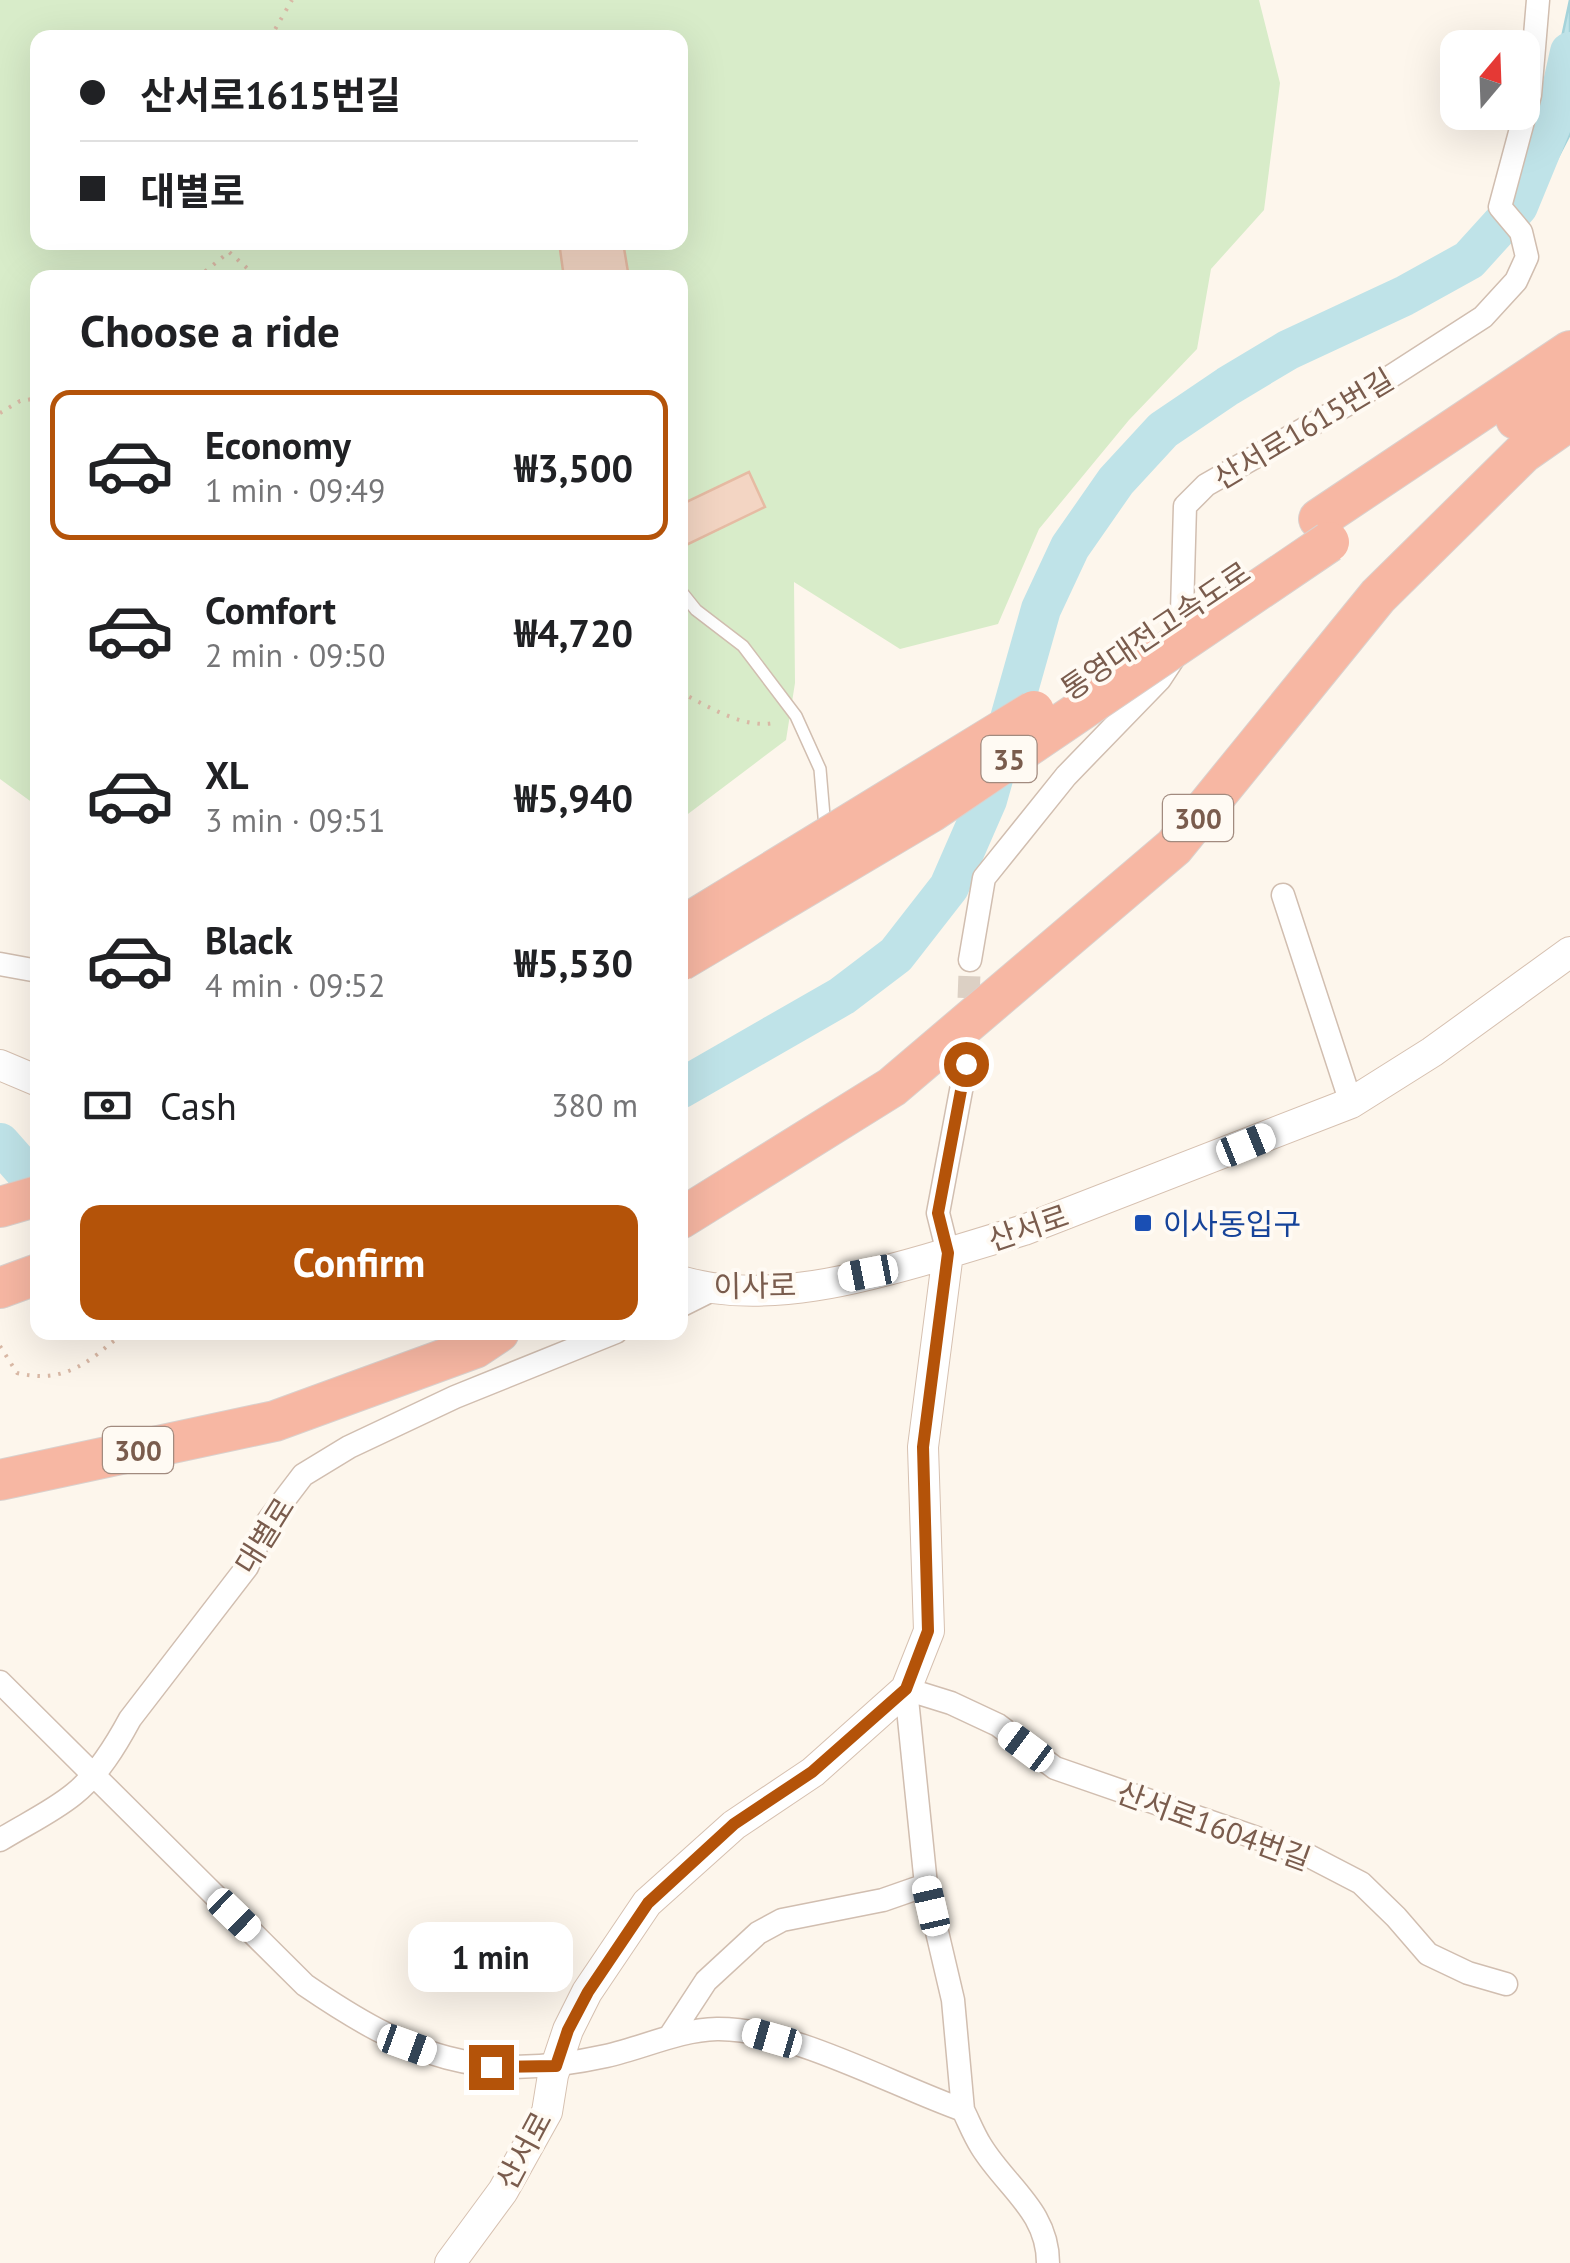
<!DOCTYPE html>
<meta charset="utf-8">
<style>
body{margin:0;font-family:"PT Sans","Noto Sans KR",sans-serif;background:#f2f2f2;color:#202124;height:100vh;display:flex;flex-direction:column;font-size:38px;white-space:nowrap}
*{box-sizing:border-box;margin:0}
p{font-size:32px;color:#757577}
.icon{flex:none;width:55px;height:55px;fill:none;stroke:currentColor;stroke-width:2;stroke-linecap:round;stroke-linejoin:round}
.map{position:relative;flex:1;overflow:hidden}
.panel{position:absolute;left:30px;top:270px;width:658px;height:1070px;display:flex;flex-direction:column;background:#fff;border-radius:20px;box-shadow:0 10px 40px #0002}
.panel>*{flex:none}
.top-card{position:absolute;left:30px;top:30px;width:658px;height:220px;border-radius:20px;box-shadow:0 10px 40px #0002;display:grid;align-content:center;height:220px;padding:0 50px;background:#fff}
.needle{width:65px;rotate:19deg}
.buttons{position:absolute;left:1440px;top:30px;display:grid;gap:20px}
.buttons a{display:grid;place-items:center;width:100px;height:100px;border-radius:20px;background:#fff;box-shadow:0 10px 40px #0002;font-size:50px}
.end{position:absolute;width:45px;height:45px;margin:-22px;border:12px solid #b45309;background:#fff;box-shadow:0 0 0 5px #fff}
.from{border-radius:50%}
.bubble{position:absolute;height:70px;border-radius:20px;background:#fff;box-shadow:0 10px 40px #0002;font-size:32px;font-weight:800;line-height:70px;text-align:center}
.car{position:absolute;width:30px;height:60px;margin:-30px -15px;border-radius:12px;box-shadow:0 0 8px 2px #0007;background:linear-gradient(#fff 24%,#345 0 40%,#fff 0 76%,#345 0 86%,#fff 0)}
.top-card b{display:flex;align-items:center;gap:35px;height:95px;font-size:38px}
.top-card b+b{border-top:2px solid #e0e0e0}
.top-card i{width:25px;height:25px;background:#202124}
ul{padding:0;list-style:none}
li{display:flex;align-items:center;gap:30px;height:150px;margin:0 20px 15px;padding:0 30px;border:5px solid transparent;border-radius:20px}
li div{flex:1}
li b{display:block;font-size:38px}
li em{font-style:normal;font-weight:800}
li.selected{border-color:#b45309}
li>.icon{width:90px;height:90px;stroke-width:1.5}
h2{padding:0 50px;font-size:45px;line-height:120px}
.pay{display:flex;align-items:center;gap:25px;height:110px;padding:0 50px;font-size:38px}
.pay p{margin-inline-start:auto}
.action{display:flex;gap:20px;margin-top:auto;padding:20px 50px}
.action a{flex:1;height:115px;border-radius:20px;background:#b45309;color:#fff;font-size:40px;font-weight:800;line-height:115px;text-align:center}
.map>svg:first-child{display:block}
.green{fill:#d8ecc9;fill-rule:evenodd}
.water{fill:#bfe3e8;stroke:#a5d3da;stroke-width:2.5}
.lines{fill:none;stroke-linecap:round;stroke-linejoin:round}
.river{stroke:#bfe3e8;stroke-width:40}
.building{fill:#f3d5c3;stroke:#e6bba3;stroke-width:2.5}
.street-tunnel{stroke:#dcd0c4;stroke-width:22;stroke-dasharray:22 11;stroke-linecap:butt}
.lane-casing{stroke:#d1beb0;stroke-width:14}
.street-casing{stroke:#d1beb0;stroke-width:25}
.secondary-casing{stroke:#d6c0b0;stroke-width:32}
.highway-casing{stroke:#dad1cd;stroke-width:42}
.path{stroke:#d9b8a5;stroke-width:4;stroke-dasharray:2.5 8;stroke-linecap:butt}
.lane{stroke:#fff;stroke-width:11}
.street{stroke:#fff;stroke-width:22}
.secondary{stroke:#fff;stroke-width:30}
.highway{stroke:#f7b7a3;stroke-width:40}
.highway-bridge-casing{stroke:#dad1cd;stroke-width:42;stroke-linecap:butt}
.highway-bridge{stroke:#f7b7a3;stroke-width:40}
.route{stroke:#b45309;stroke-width:12}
.transit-dot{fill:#1a4fb4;stroke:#fffaf3;stroke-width:4}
.labels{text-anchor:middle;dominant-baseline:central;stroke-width:8;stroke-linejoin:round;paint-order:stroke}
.shield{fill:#fffaf3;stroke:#a28b7f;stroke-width:2.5}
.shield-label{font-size:28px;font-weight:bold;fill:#7a5c4d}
.street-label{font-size:30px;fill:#7a5c4d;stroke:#fffaf3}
.transit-label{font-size:30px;fill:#164399;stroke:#fffaf3;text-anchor:start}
</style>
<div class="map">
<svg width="1570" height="2263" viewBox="0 0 1570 2263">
<rect width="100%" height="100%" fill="#fdf6ec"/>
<path class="green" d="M0 0H1259L1280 83 1264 210 1211 269 1197 349 1129 420 1039 529 998 624 900 649 794 582 795 683 786 740 680 820V278H38L37 806 0 779ZM38 38H680V242H38Z"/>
<path class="water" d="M1570 0V134L1527 217 1514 201 1546 112Z"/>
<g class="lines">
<path class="river" d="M680 1089 842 996 896 955 949 887 987 800 1041 609 1070 547 1116 481 1163 430 1228 386 1288 350 1404 296 1469 260 1518 206 1557 111 1570 52
M0 1143 38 1186"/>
</g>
<path class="building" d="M559 242H623L629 278H564Z
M749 472 765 507 680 548V505Z"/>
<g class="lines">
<path class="street-tunnel" d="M966 1064 970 960"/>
<g class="lane-casing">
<path id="lane" d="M680 590 696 610 743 646 796 716 820 769 825 828"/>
</g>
<g class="street-casing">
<path id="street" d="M1283 895 1351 1103
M970 960 984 878 1066 776 1160 679 1181 647 1185 506 1206 485 1348 404 1483 317 1516 281 1527 257 1521 232 1500 207 1530 95 1538 0
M0 964 38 971
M948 1253 938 1213 966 1064
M680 1306 712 1290
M0 1682 305 1985C409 2056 479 2084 606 2056 643 2048 678 2030 717 2029 790 2028 892 2085 963 2110 969 2122 974 2135 981 2146 1006 2187 1048 2211 1048 2263
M0 1840C24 1825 52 1812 74 1794 98 1775 116 1745 130 1719L247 1567 268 1521 303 1475 349 1447 455 1397 616 1332
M670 2036 706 1981 758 1933 782 1920 883 1900 926 1885
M963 2110 953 2000 926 1885 906 1689 951 1703 998 1725 1055 1768 1309 1856 1361 1883 1396 1917 1428 1954 1468 1973 1506 1984"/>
</g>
<g class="secondary-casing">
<path id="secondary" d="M0 1065 38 1081
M680 1281C764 1306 865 1278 948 1253
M450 2263 503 2191 547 2112 553 2075 568 2030 587 1992 647 1903 734 1825 813 1772 906 1689 929 1631 923 1447 948 1253 1024 1230 1351 1103 1432 1052 1570 952"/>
</g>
<g class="highway-casing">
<path id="highway" d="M1516 419 1570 385
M1319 519 1570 351
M0 1207 38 1196
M680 1219 892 1087 1174 847 1378 596 1523 453 1570 420
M0 1288 38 1274
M0 1480 275 1421 475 1348 499 1332"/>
</g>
<path class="path" d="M270 38 292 0
M229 242V252L258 278
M197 278 229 252
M0 413 20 401 38 398
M680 692C707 706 747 731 777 722
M0 1346 17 1373C48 1380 69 1375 95 1356 107 1347 116 1337 130 1332"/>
<use href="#lane" class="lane"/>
<use href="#street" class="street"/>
<use href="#secondary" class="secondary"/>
<use href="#highway" class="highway"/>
<g class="highway-bridge-casing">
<path id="highway-bridge" d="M680 928 1034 711
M680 961 931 812 1329 542"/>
</g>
<use href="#highway-bridge" class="highway-bridge"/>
</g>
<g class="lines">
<path class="route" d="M491 2067 556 2066 568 2030 588 1992 648 1903 734 1824 812 1772 906 1689 928 1631 923 1447 948 1253 938 1213 966 1064"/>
</g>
<rect class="transit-dot" x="1133" y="1213" width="20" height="20" rx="5"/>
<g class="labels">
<g class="shield">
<rect x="981.5" y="736" width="55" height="46" rx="8"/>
<rect x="1163" y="795" width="70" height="46" rx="8"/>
<rect x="103" y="1427" width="70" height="46" rx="8"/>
</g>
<g class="shield-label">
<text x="1009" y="759">35</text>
<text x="1198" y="818">300</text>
<text x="138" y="1450">300</text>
</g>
<g class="street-label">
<text transform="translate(1303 428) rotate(-31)">산서로1615번길</text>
<text transform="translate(1155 630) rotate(-34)">통영대전고속도로</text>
<text transform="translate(1028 1227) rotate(-19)">산서로</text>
<text transform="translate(755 1285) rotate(-1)">이사로</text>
<text transform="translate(264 1535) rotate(-58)">대별로</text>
<text transform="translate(1214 1825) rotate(20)">산서로1604번길</text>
<text transform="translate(523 2150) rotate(-62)">산서로</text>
</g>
<g class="transit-label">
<text x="1163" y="1223">이사동입구</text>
</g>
</g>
</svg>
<div class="buttons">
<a><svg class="needle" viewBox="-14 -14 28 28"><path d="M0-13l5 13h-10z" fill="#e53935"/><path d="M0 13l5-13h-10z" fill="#757577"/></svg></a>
</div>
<i class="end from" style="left:966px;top:1064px"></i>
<i class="end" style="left:491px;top:2067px"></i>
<div class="bubble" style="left:408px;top:1922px;width:165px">1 min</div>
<i class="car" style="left:1246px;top:1145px;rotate:68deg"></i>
<i class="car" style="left:868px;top:1273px;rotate:259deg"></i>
<i class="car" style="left:1026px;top:1747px;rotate:307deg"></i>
<i class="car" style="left:931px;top:1906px;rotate:347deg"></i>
<i class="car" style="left:234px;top:1915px;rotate:134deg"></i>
<i class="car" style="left:772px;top:2038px;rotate:286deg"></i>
<i class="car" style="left:407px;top:2045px;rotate:110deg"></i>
<div class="top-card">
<b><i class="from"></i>산서로1615번길</b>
<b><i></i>대별로</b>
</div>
<section class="panel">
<h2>Choose a ride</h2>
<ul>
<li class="selected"><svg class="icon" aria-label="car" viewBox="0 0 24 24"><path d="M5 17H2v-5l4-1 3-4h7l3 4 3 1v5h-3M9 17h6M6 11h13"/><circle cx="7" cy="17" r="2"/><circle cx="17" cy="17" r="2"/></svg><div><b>Economy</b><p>1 min · 09:49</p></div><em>₩3,500</em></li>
<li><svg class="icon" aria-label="car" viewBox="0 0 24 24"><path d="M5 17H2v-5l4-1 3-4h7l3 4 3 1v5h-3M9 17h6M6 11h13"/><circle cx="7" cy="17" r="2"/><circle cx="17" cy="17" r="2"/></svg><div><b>Comfort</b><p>2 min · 09:50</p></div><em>₩4,720</em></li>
<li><svg class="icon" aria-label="car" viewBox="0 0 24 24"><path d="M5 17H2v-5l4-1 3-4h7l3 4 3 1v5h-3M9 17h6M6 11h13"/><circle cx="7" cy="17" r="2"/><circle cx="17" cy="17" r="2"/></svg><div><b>XL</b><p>3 min · 09:51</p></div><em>₩5,940</em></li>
<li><svg class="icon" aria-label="car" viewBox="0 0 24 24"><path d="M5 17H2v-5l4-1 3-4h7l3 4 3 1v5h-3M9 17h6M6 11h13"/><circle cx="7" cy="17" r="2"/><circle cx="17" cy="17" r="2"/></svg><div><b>Black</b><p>4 min · 09:52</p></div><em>₩5,530</em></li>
</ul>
<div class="pay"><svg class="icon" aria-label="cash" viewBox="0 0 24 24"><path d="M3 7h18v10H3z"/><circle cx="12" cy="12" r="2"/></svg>Cash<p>380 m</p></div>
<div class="action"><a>Confirm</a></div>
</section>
</div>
